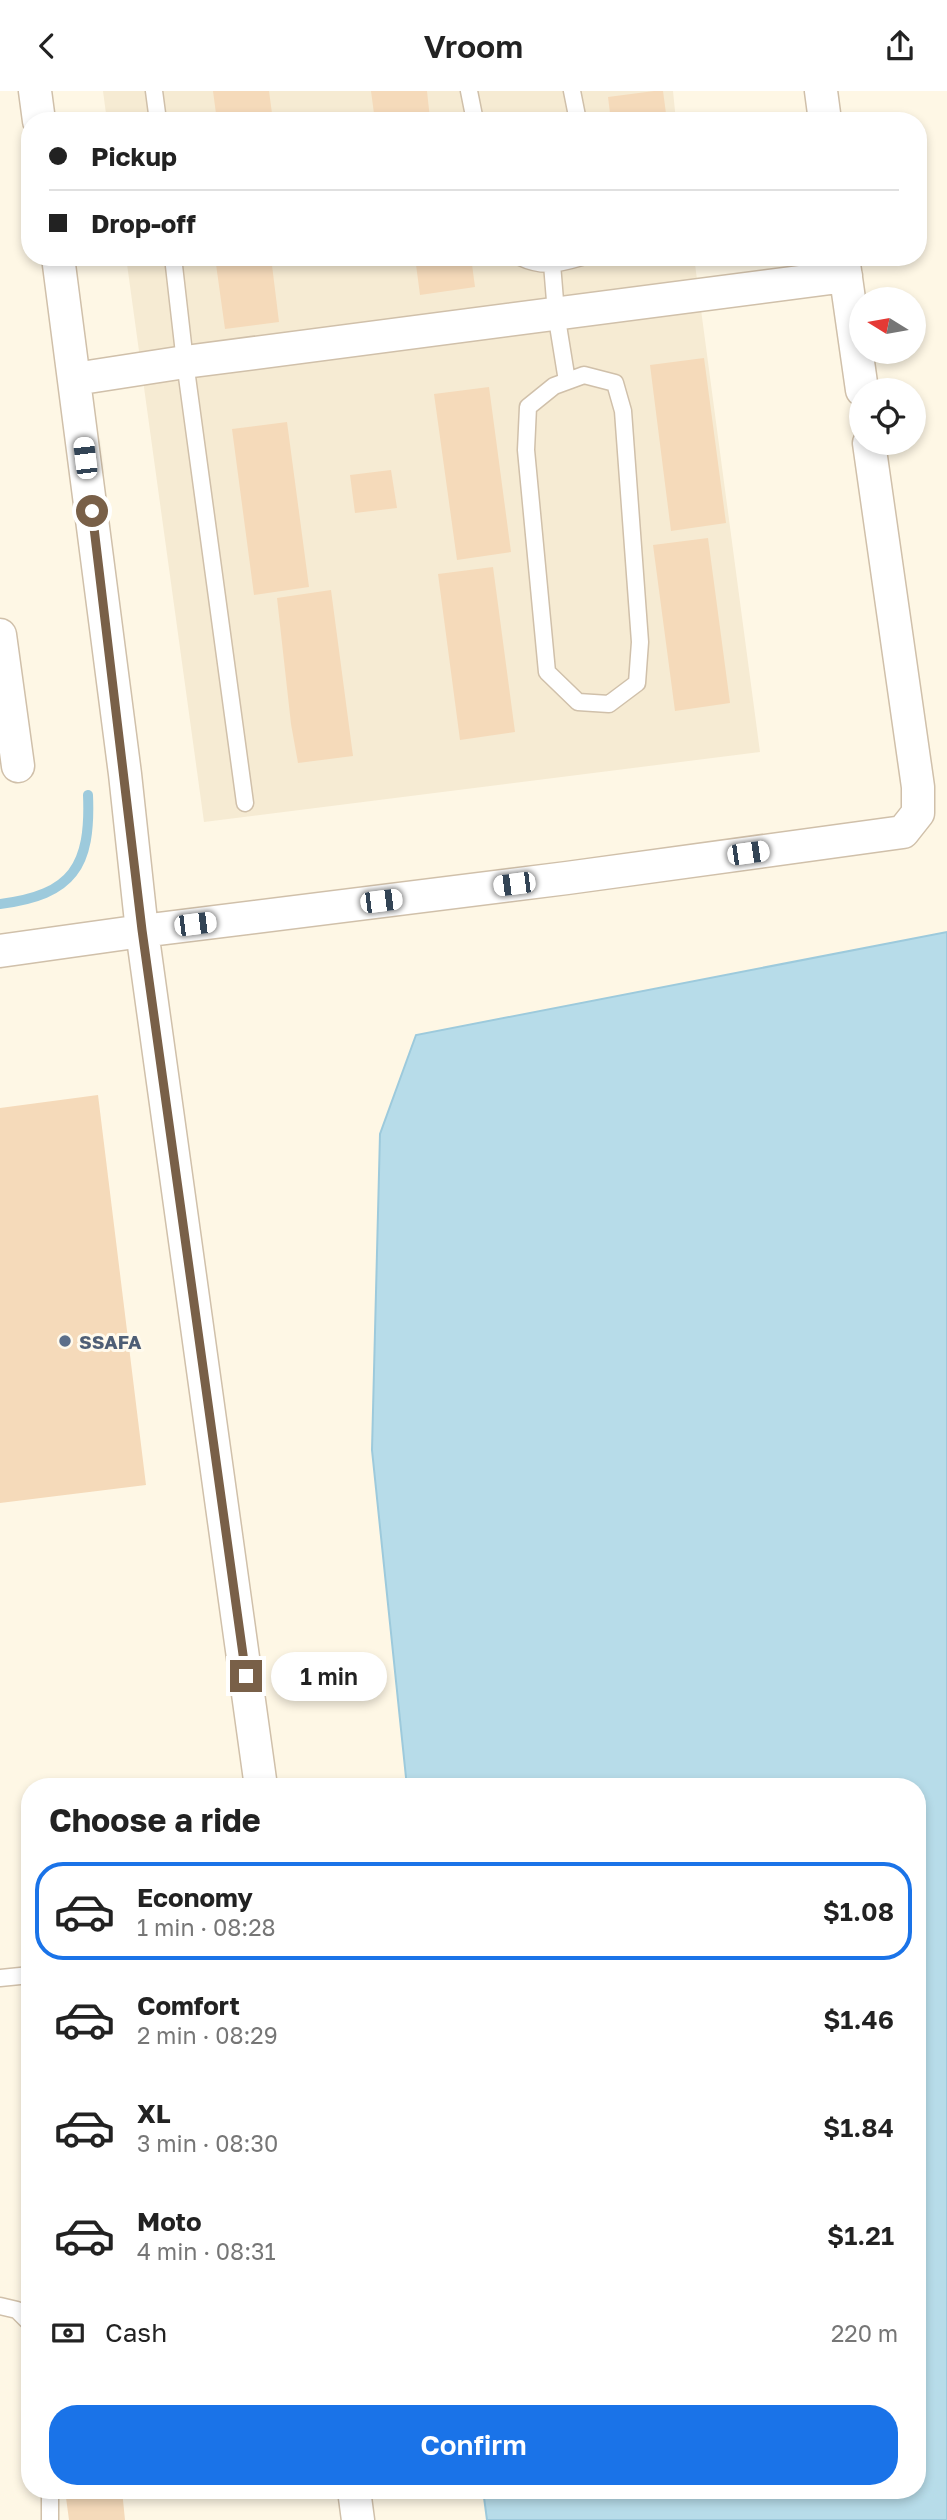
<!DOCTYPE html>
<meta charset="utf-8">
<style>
body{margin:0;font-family:"Golos Text",sans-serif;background:#f6f6f6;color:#222;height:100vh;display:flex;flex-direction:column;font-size:26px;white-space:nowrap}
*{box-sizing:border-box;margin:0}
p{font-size:23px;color:#767676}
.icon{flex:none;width:38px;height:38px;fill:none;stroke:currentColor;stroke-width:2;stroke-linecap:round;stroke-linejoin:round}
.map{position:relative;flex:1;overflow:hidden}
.details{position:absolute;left:21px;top:1687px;width:905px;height:721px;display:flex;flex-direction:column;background:#fff;border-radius:28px;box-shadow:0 4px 10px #0003}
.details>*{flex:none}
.guide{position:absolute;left:21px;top:21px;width:906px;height:154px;border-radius:28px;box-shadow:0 4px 10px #0003;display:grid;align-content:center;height:154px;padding:0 28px;background:#fff}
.needle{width:46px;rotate:281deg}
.controls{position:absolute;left:849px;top:196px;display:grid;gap:14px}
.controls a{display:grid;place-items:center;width:77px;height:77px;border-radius:50%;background:#fff;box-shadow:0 4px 10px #0003;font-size:35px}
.end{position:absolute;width:32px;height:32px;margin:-16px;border:9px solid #796048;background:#fff;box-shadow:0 0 0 4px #fff}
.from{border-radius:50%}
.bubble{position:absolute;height:49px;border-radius:24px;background:#fff;box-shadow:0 4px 10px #0003;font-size:23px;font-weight:600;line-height:49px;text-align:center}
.car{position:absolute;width:21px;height:42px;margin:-21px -10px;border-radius:9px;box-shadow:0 0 5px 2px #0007;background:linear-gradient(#fff 24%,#345 0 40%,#fff 0 76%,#345 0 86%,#fff 0)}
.guide b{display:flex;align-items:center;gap:24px;height:66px;font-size:26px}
.guide b+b{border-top:2px solid #e0e0e0}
.guide i{width:18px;height:18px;background:#222}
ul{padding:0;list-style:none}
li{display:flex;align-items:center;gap:21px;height:98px;margin:0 14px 10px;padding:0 14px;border:4px solid transparent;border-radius:28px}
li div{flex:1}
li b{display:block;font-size:26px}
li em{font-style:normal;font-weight:600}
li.active{border-color:#1a73e8}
li>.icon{width:63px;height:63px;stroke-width:1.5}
h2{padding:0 28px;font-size:32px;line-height:84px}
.pay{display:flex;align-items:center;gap:18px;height:77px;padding:0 28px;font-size:26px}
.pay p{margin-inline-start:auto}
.primary-button{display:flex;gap:14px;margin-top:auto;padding:14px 28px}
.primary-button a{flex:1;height:80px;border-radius:28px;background:#1a73e8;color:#fff;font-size:28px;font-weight:600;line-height:80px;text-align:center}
header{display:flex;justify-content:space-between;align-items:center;height:91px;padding:0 28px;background:#fff;font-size:32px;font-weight:600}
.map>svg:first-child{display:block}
.residential{fill:#f6ebd3}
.water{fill:#b7dce9;stroke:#9dcadc;stroke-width:2}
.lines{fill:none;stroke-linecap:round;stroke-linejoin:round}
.stream{stroke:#9dcadc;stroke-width:10}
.building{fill:#f5daba}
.service-casing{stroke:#d0c0aa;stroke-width:19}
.minor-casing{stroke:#d0c0aa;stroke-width:35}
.service{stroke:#fff;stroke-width:16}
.minor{stroke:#fff;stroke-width:32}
.route{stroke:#796048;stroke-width:9}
.service-dot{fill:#5c6f8a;stroke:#fffaed;stroke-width:2.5}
.labels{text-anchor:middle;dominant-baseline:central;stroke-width:6;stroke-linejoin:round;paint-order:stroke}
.service-label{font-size:19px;font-weight:bold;fill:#4e5e75;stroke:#fffaed;text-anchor:start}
</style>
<header><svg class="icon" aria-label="back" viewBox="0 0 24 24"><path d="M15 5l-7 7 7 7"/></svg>Vroom<svg class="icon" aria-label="share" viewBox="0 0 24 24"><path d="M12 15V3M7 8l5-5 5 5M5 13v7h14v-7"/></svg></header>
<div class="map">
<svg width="947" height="2429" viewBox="0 0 947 2429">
<rect width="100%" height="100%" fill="#fef7e5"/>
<path class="residential" d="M103 0H673L676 30H107Z
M126 166H694L760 661 204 731Z"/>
<path class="water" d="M947 841V2429H487L483 2399H917V1696H407L372 1359 380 1043 416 944Z"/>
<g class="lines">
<path class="stream" d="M0 813C73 804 91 775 88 704"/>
</g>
<path class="building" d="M213 0H269L273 30H217Z
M371 0H427L430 28 375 30Z
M654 0H663L667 30H611L608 6Z
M215 166H271L279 231 225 238Z
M415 166H471L475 196 420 204Z
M629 166H659V168L630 172Z
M704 267 726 432 671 440 650 274Z
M489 296 511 461 457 469 434 303Z
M287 331 309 496 254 504 232 338Z
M391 379 397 417 355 422 350 384Z
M708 447 730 612 675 620 653 454Z
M493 476 515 641 460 649 438 483Z
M331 499 353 665 298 672 291 633 277 507Z
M98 1004 146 1394 0 1412V1017Z
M65 2399H122L125 2429H69Z"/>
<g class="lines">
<g class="service-casing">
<path id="service" d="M154 0 158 30
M469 0 475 30
M572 0 578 30
M173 166 185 271 245 712
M520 166C543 177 558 173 582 166
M552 173 556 222 567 290
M584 284 615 292 623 320 640 551 637 592 609 613 578 611 547 581 526 359 528 316 554 295Z
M0 1887 30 1884
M0 2215 17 2219 30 2232
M50 2399V2429"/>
</g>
<g class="minor-casing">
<path id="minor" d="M35 0 39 30
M821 0 825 30
M58 166 125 683 142 840 261 1696
M843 166 862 299
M75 288 185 271 846 185
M0 544 18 675
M0 860 142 840 567 787 903 741 918 722V696L869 352
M354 2399 358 2429"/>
</g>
<use href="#service" class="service"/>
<use href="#minor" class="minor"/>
</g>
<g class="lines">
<path class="route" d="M92 420 142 839 246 1585"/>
</g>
<circle class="service-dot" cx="65" cy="1250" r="7"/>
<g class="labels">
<g class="service-label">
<text x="79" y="1250">SSAFA</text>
</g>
</g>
</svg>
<div class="controls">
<a><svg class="needle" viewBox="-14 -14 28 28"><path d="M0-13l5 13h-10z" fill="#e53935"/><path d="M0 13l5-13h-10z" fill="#767676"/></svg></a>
<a><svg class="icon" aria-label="locate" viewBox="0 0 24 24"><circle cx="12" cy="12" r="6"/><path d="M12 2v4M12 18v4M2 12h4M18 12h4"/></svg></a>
</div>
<i class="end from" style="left:92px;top:420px"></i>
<i class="end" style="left:246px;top:1585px"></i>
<div class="bubble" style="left:271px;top:1561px;width:116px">1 min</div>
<i class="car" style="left:85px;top:367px;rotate:353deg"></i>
<i class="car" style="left:748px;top:762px;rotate:82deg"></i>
<i class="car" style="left:514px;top:793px;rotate:263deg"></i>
<i class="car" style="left:381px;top:810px;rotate:83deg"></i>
<i class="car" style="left:195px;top:833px;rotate:83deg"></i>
<div class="guide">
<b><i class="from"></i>Pickup</b>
<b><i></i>Drop-off</b>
</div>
<section class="details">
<h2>Choose a ride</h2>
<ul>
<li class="active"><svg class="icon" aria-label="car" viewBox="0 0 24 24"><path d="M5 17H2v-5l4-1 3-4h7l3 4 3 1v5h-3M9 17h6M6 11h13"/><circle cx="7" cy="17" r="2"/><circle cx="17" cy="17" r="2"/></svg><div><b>Economy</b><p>1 min · 08:28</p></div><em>$1.08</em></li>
<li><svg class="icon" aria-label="car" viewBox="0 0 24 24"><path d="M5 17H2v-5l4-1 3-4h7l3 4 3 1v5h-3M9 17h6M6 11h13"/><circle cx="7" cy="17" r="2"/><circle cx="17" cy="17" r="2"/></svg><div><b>Comfort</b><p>2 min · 08:29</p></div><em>$1.46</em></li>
<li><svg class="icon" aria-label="car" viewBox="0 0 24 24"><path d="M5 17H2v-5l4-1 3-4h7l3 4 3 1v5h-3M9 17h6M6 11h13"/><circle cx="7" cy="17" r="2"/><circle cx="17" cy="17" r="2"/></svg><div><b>XL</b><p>3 min · 08:30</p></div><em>$1.84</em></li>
<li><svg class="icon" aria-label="car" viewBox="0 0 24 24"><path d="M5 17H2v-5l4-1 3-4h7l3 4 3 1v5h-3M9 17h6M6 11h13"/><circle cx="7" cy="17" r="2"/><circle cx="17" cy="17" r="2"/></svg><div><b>Moto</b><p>4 min · 08:31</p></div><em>$1.21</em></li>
</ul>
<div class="pay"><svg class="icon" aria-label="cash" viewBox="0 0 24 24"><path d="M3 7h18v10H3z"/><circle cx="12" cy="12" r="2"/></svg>Cash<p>220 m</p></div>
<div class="primary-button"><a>Confirm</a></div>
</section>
</div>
